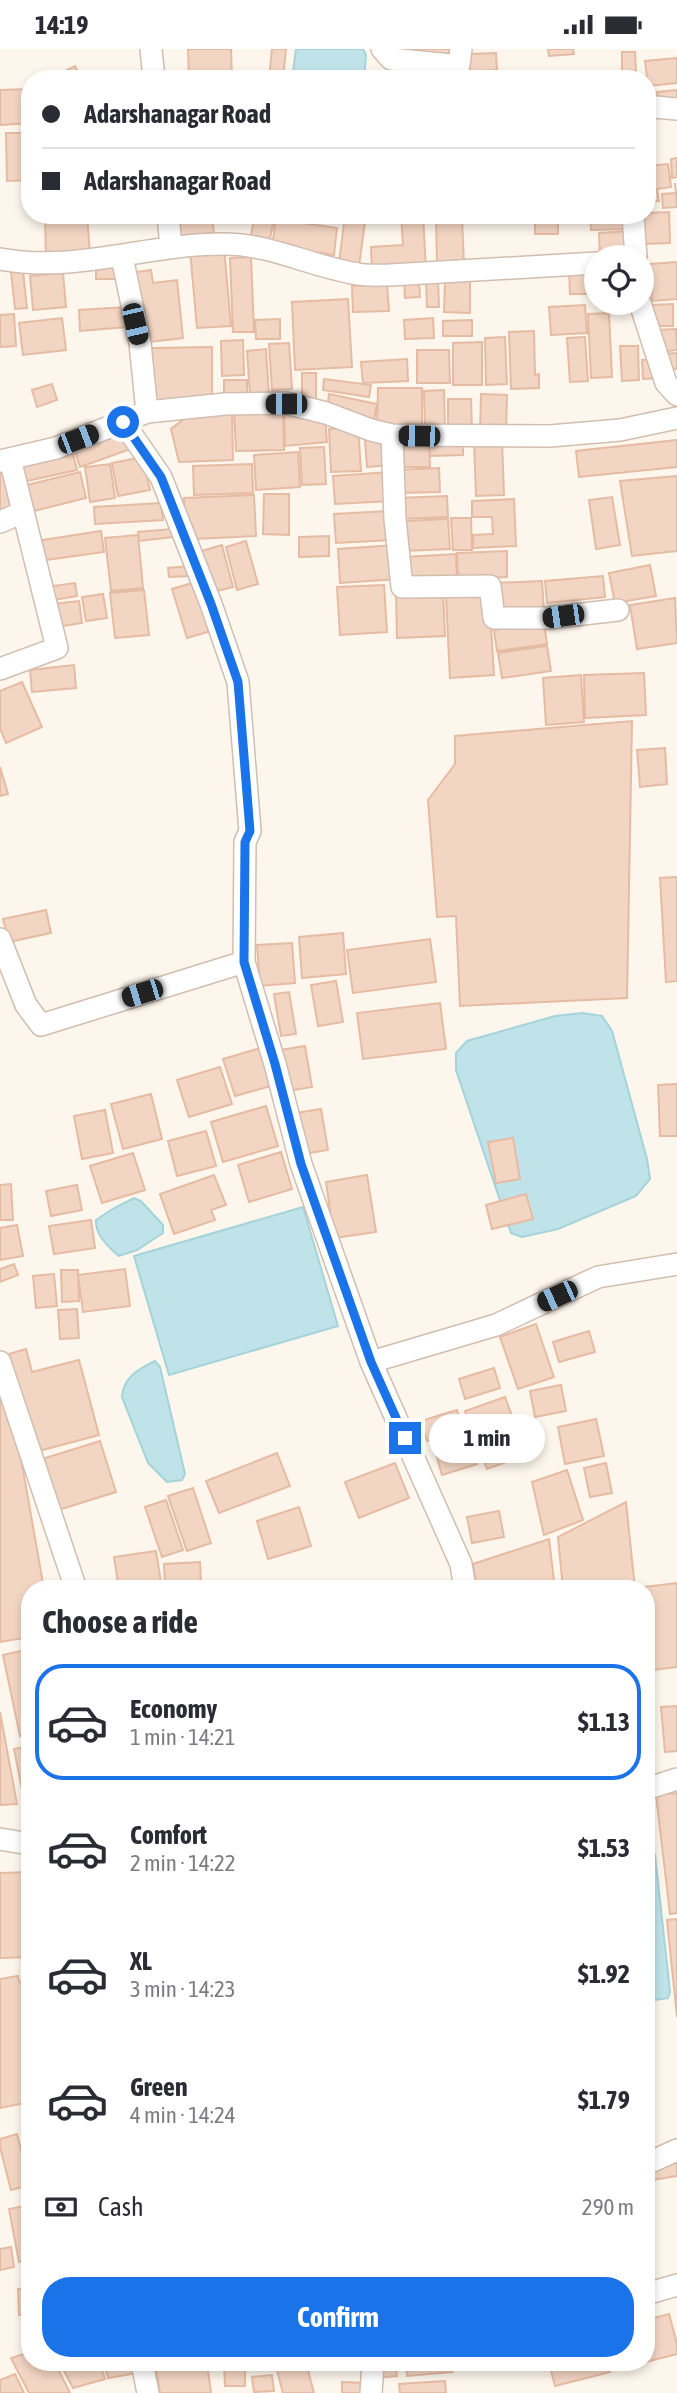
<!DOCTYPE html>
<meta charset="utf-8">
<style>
body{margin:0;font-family:"Asap Condensed",sans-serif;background:#f7f7f7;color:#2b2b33;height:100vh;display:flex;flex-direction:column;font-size:26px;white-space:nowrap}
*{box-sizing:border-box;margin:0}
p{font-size:23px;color:#7c7c81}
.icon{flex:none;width:38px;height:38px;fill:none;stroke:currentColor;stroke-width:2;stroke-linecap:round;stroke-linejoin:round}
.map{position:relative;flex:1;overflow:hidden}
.side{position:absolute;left:21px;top:1531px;width:634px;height:791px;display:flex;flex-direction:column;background:#fff;border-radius:28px;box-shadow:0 4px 10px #0003}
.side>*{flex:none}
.banner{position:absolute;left:21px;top:21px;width:635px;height:154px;border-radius:28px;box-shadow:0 4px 10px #0003;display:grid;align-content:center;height:154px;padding:0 21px;background:#fff}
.fabs{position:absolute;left:584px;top:196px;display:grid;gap:14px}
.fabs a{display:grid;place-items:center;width:70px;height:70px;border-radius:50%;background:#fff;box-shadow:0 4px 10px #0003;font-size:35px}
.end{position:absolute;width:32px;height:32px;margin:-16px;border:9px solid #1a73e8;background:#fff;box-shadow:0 0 0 4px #fff}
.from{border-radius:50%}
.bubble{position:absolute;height:49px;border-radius:24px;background:#fff;box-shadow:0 4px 10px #0003;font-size:23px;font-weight:700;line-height:49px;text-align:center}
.car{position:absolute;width:21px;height:42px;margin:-21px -10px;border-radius:9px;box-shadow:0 0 5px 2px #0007;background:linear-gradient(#222 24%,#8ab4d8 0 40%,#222 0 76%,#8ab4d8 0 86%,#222 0)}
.banner b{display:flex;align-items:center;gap:24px;height:66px;font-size:26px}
.banner b+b{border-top:2px solid #e1e1e2}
.banner i{width:18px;height:18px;background:#2b2b33}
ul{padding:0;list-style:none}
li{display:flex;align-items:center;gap:21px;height:116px;margin:0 14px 10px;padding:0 7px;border:4px solid transparent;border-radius:28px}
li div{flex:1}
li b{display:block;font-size:26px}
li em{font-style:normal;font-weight:700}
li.active{border-color:#1a73e8}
li>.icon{width:63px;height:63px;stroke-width:1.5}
h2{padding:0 21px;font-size:32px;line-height:84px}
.pay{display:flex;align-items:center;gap:18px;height:77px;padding:0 21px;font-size:26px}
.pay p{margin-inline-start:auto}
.cta{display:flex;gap:14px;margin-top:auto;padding:14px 21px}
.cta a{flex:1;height:80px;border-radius:28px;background:#1a73e8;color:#fff;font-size:28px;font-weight:700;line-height:80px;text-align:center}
.status{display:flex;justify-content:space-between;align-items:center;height:49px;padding:0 35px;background:#fff;direction:ltr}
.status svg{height:19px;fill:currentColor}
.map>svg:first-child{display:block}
.water{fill:#bfe3e8;stroke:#a5d3da;stroke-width:2}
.building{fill:#f3d5c3;stroke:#e6bba3;stroke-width:2}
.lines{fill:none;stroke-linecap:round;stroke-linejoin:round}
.street-casing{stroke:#d1beb0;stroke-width:24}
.street{stroke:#fff;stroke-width:21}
.route{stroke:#1a73e8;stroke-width:9}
</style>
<div class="status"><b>14:19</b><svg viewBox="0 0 49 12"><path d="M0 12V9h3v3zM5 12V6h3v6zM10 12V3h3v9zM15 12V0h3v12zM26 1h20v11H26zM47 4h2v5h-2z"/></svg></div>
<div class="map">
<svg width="677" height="2344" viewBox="0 0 677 2344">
<rect width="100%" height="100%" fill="#fdf6ec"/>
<path class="water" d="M296 0H363L366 6 364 30H292Z
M582 964 602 967 612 982 647 1110 650 1130 636 1147 558 1180 522 1188 511 1184 456 1021V1004L467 992 555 967Z
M134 1149 141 1152 163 1176V1184L137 1201 119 1207C109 1199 95 1185 96 1171L114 1159Z
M303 1158 338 1277 169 1326 134 1207Z
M155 1312 160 1318 185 1425 182 1431 167 1433 148 1414 122 1348C123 1328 139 1320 155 1312Z
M646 1790 655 1806 670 1943 668 1949 646 1952Z"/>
<path class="building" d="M188 0H231L232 30H189Z
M272 0H286L283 30H269Z
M415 0H459L457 13 415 10Z
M548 0H573L574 5 549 7Z
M622 3H635L636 22H622Z
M496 4 497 21 470 23V5Z
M677 9V34L648 37 645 12Z
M75 17 81 30H49Z
M620 22V30H585V23Z
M583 26V30H554V28Z
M30 40V74L0 76V41Z
M677 41V55L659 57 657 43Z
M6 84H30V131L7 132Z
M677 109V128L672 129 671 110Z
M668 115 671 138 657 140 659 152 648 153V117Z
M675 134 677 158 663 159 662 145 676 144Z
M669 163 670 194 643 195 642 166H648V164Z
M54 166H87L90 205 46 207 45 170Z
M117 166H143V172L118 173Z
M212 166 214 184 174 188 172 170Z
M255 166H275L269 194 250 190Z
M345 166H366L359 217 339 214Z
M401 166H423L426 221 372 223 371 198 403 196Z
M590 166H626V180L591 181Z
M462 167 464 215 437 216 436 168Z
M535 168H558V185H535Z
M276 170 337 179 334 206 272 197Z
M629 182 631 208H600L599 184Z
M224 198 231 277 197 279 190 201Z
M122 203V230H96V204Z
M251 208 254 283H233L230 209Z
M677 213V250L652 252 650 215Z
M597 219V245H570L569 220Z
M151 221 153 234 177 231 183 289 141 294 130 224Z
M23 222 27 259 15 260 11 223Z
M63 224 66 258 33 261 30 227Z
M438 231 439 258H427L426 232Z
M404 232H419L420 248 405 249Z
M445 232H470V264L444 263Z
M387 235 389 262 353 263 352 237Z
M348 250 352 318 295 321 292 253Z
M673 255V277H651V256Z
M585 256 587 284 551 286 549 258Z
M126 258 127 278 80 282 79 261Z
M609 264 612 328 591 329 588 265Z
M14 265 16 297 0 298V266Z
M62 269 66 301 23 306 19 274Z
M433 269 434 289 405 290 404 271Z
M280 270V290H256L255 271Z
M472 271V287H443V272Z
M676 280 677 301 658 303 656 281Z
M534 282 535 326 539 325V339L511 340 509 283Z
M505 288 507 335 486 336 485 289Z
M585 288 588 332 570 333 567 289Z
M243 291 244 326 222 327 221 292Z
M482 293V336H453V294Z
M289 294 292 340 272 341 269 295Z
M620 297H638L639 331 622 332Z
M212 298V354L152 355 151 299Z
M266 300 269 345 250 346 247 302Z
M417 301H449L450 334H417Z
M677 304V320L664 321 663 305Z
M407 310 408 332 363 334 361 313Z
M658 310 659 329 643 330 642 311Z
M302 324H316V352H302Z
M324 330 371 336 369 348 323 341Z
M224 331H247V353H224Z
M52 335 57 351 37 358 32 341Z
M378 339H422V376H377Z
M444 341 445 380H425L424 342Z
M329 345 377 355 372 381 327 361Z
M481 345 507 346 506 383H480Z
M448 350H471L472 384 448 385Z
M283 359 284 401 236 402 234 361Z
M232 362 233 411 179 413 171 380 193 363Z
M284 362 325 368 327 393 285 397Z
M358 378 361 422 331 423 329 380Z
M125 382 131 400 80 418 74 399Z
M388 390 390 416 367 418 365 391Z
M429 391 430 418H396L395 392Z
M463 391V406L430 407 429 392Z
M502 391 504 446 476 447 474 392Z
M677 391V418L579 428 576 402Z
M324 398 326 435 302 436 300 399Z
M72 401 77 421 18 434 13 414Z
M298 403 300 438 256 441 254 406Z
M143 408 150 441 118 447 112 414Z
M110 415 115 449 90 453 85 418Z
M252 415 253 444 194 446 193 417Z
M0 418H6L11 464 0 465Z
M439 419 440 443 399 444 398 421Z
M80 423 86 449 26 464 19 438Z
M390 423 391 452 335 455 333 427Z
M677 427V502L632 507 620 432Z
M264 445H289V486L263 485Z
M254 446 256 487 194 490 193 477H185L184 449Z
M447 447 448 468 399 470 398 449Z
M612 448 620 496 596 500 589 451Z
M514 450 516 497 473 499V486L493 485 492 468H472V452Z
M161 454 163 471 95 475 94 458Z
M388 462 390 491 336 494 334 465Z
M451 469H471L472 501H453Z
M448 470 450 500 404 502 403 472Z
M172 480 173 488 139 492 138 483Z
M101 482 104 503 38 512 36 492Z
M138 486 143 539 111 542 105 489Z
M329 487V507L299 508V488Z
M246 492 258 535 237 541 226 498Z
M222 496 233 538 209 544 198 503Z
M396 496 398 530 340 534 338 500Z
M507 502V528L458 530 457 504Z
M456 505 457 530 406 533 405 508Z
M650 516 656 547 615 554 609 524Z
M189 517V527L169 528 168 519Z
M603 527 605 548 547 554 545 532Z
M542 532 544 564 495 567 494 534Z
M196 533 211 582 187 589 172 540Z
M75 534 77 547 48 552 45 538Z
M384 536 387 583 340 586 337 538Z
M144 541 149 586 115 589 110 544Z
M443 541 445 587 397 589 396 543Z
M103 545 107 569 86 572 82 548Z
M489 545 494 626 450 629 446 547Z
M675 549 677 594 637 600 630 556Z
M79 552 82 574 56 578 53 555Z
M544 574 547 595 497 602 494 581Z
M547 597 551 622 502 629 498 604Z
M74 616 76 639 32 643 30 621Z
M644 624 646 666 585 669 584 626Z
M581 626 584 673 546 676 543 629Z
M22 633 42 678 6 694 0 679V642Z
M632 672 627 949 460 957 456 867 437 868 428 751 455 715V687Z
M665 699 667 735 640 738 637 701Z
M0 718 8 745 0 747Z
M677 828V932L666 933 660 829Z
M46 861 51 884 9 893 3 870Z
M343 884 346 925 302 929 299 888Z
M430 890 436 933 353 944 347 901Z
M292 894 295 934 260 937 257 896Z
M336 932 343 973 318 977 311 936Z
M289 943 296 985 281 987 274 945Z
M440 954 446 1000 363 1010 357 964Z
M267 997 278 1035 235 1047 223 1010Z
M305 997 312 1038 287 1042 280 1001Z
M220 1018 232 1055 189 1068 177 1031Z
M677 1035V1087H660L658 1036Z
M151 1045 162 1090 123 1100 111 1055Z
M266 1057 278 1097 223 1113 211 1073Z
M321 1060 328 1101 303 1105 296 1064Z
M105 1061 113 1104 82 1110 74 1067Z
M206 1082 216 1117 177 1127 168 1092Z
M513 1089 520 1130 496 1134 488 1093Z
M281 1103 292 1140 249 1153 238 1116Z
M133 1104 145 1141 102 1154 90 1117Z
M214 1126 226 1156 211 1161 215 1171 174 1185 160 1145Z
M367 1126 376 1183 334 1189 326 1133Z
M11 1135 13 1171H0V1136Z
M77 1136 82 1161 51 1167 46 1142Z
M526 1145 533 1170 492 1180 486 1156Z
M91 1171 95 1199 54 1205 49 1177Z
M17 1176 23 1207 0 1211V1179Z
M14 1215 18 1226 0 1233V1220Z
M125 1220 130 1257 83 1263 78 1226Z
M61 1221H78L79 1252 62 1253Z
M54 1225 57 1257 36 1259 33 1227Z
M77 1260 79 1289 60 1290 58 1261Z
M536 1275 554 1328 518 1340 500 1288Z
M589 1282 595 1303 559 1313 553 1293Z
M26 1300 32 1323 79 1311 99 1386 35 1403 9 1305Z
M494 1319 500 1339 465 1350 459 1330Z
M7 1330 44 1540H30V1588L0 1593V1331Z
M561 1336 566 1362 535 1368 530 1342Z
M505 1348 526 1406 487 1420 465 1362Z
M457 1361 463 1381 427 1392 421 1372Z
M596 1370 604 1407 565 1415 558 1378Z
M100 1392 116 1443 52 1463 36 1412Z
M471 1395 477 1415 442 1426 436 1405Z
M277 1404 290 1437 219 1464 206 1432Z
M395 1414 409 1449 359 1469 345 1433Z
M606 1414 612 1444 590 1448 584 1419Z
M567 1421 583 1471 544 1486 532 1433Z
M193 1439 211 1494 187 1502 168 1447Z
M166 1451 183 1501 162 1508 145 1458Z
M626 1453 635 1540H563L558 1488Z
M299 1458 311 1497 268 1510 257 1472Z
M499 1462 504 1488 472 1494 467 1468Z
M549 1490 555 1540H477L473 1515Z
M156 1502 162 1540H119L114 1508Z
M200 1513 201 1533 165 1536 164 1515Z
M677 1534V1618L653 1621 646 1540 644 1538Z
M30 1600V1685L20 1687 3 1606Z
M677 1657V1702L665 1703 661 1658Z
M0 1663 17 1755 0 1756Z
M30 1697V1781L14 1700Z
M677 1744V1864L670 1865 656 1746Z
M30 1823V1908L0 1909V1824Z
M677 1870V1968L667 1871Z
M18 1927 19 1933 30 1931V2053L0 2059V1930Z
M17 2085 30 2136 11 2141 0 2098V2090Z
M677 2114V2127L646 2132V2119Z
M30 2156V2211L19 2213 9 2160Z
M11 2198 14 2218 0 2221V2200Z
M30 2239V2266H19L18 2240Z
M669 2265 677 2295V2305L646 2313V2271Z
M30 2303V2314H55L70 2344H29L11 2309Z
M60 2314H100L105 2330 73 2339Z
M104 2314H136L137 2324 108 2329Z
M155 2314H207L211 2344H160Z
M224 2314H245V2337H225Z
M275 2314H306L314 2344H283Z
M363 2314H395L397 2327 365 2330Z
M406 2314H451L452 2323 407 2327Z
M549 2314H607L610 2323 555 2337Z
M15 2325 24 2344H0V2331Z
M272 2326 274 2342 254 2343 252 2328Z
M445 2332 446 2344H400L399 2335Z
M342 2333 365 2334V2344H342Z"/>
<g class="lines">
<g class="street-casing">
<path id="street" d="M151 0 154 30
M382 0 391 10 451 16H459L461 0
M648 61 655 58 677 60
M168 166 171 198
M633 166 636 208
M122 208 140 294 147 363
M0 210C78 224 146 195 222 195 269 194 312 218 358 225 368 227 379 226 390 226L597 214
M640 254 666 334 677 346
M123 373 161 428 211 555 238 633 250 782 245 793 244 913 275 1015 301 1115 371 1313 461 1515 465 1540
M392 386 395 470 402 538 490 537 494 569H548L618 561
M0 412 56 399 147 363 225 355 286 354 326 364 371 381 392 386 550 387 620 381 677 369
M0 473 23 463
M0 620 57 599 10 410
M0 890 26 956 41 976 244 913
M0 1313 76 1540
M371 1313 496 1276 598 1228 677 1215
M646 1740 677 1730
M0 1790 30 1795
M646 2115 677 2101
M646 2245 677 2236
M142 2314 148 2344
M371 2344 373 2314"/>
</g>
<use href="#street" class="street"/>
</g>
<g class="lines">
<path class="route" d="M123 373 161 428 211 555 238 633 250 782 245 793 244 913 275 1015 301 1115 371 1313 405 1389"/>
</g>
</svg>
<div class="fabs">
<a><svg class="icon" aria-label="locate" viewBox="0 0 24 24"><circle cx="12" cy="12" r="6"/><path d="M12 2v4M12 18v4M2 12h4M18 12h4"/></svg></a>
</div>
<i class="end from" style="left:123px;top:373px"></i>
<i class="end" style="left:405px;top:1389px"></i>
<div class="bubble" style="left:429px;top:1365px;width:116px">1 min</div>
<i class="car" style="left:135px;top:275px;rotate:167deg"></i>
<i class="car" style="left:286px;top:355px;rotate:270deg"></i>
<i class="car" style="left:419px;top:387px;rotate:271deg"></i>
<i class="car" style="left:78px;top:390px;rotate:69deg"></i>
<i class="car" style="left:563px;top:567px;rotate:262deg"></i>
<i class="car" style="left:142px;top:944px;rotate:253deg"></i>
<i class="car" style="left:557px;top:1247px;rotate:245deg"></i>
<div class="banner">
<b><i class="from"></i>Adarshanagar Road</b>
<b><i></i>Adarshanagar Road</b>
</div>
<section class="side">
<h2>Choose a ride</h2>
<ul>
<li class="active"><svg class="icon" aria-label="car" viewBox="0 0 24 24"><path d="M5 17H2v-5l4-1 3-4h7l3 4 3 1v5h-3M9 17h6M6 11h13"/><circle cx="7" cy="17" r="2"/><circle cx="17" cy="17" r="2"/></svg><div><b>Economy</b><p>1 min · 14:21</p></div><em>$1.13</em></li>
<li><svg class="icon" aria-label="car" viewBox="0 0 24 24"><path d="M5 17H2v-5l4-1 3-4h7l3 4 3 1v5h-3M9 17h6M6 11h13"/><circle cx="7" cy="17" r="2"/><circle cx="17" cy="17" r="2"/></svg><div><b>Comfort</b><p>2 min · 14:22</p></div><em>$1.53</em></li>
<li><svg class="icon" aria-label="car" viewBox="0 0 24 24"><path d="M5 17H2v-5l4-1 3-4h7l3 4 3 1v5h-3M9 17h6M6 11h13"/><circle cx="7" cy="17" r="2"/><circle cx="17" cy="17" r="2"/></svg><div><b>XL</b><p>3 min · 14:23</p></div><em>$1.92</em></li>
<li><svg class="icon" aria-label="car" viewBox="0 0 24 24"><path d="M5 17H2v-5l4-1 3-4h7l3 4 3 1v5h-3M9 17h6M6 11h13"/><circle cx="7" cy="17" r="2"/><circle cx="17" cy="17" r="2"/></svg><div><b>Green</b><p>4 min · 14:24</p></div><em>$1.79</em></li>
</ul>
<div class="pay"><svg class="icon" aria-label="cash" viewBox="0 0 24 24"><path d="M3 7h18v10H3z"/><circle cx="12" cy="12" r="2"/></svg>Cash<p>290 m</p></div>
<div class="cta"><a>Confirm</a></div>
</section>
</div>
